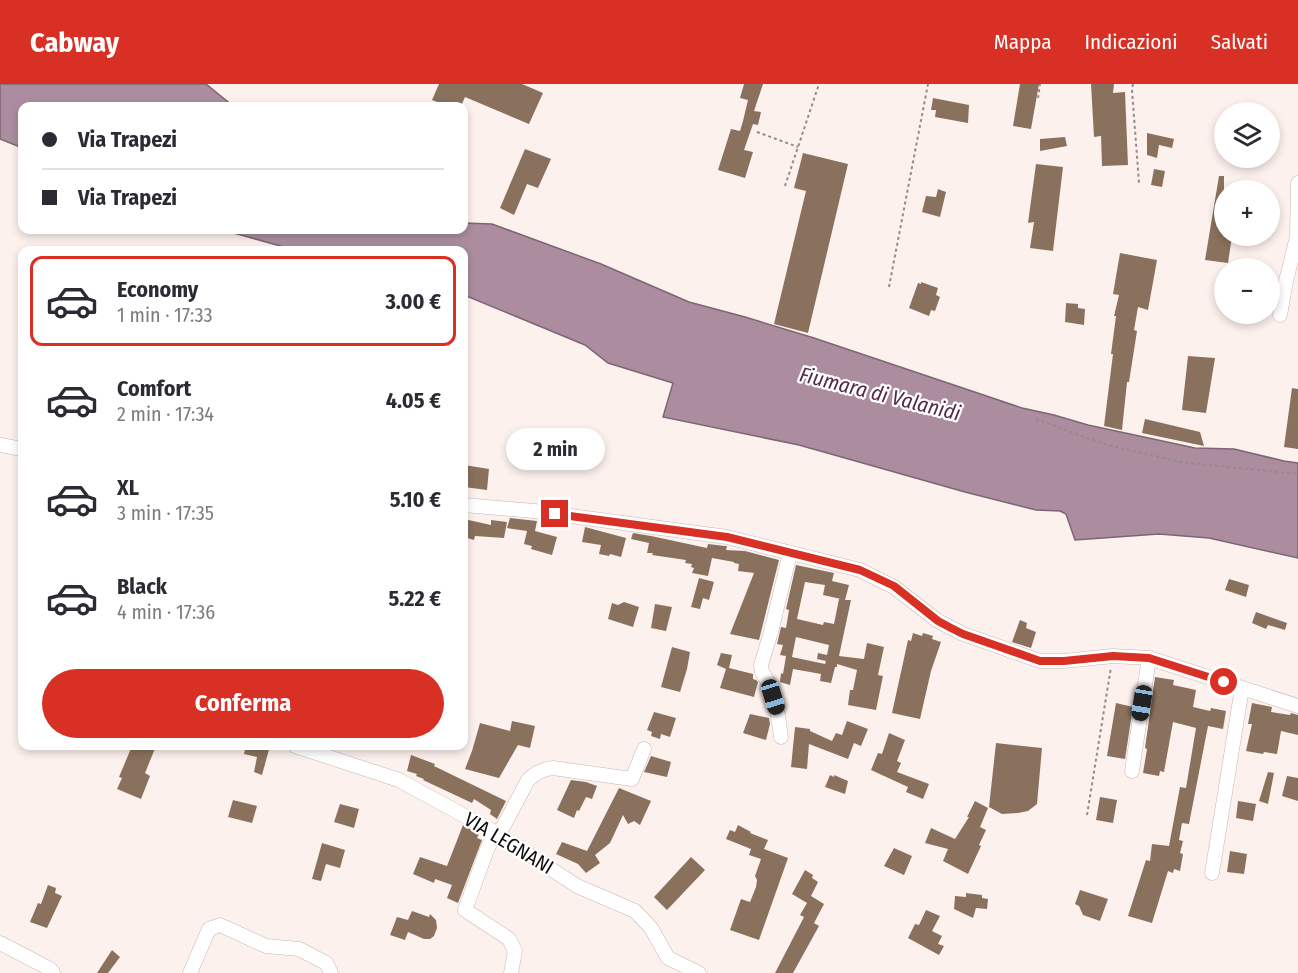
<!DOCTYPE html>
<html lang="it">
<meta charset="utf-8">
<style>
body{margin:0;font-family:"Fira Sans Condensed",sans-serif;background:#f2f2f3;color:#2b2b33;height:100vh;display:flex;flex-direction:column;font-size:22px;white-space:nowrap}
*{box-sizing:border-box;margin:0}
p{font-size:20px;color:#7c7c81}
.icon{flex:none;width:33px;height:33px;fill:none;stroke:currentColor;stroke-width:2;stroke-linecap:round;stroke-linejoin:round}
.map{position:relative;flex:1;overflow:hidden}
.details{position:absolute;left:18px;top:162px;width:450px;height:504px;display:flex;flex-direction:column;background:#fff;border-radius:12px;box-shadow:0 3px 9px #0003}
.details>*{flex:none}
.guide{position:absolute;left:18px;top:18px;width:450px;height:132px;border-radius:12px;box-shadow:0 3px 9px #0003;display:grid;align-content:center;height:132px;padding:0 24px;background:#fff}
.tools{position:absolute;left:1214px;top:18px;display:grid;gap:12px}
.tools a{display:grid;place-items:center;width:66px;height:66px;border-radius:50%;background:#fff;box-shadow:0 3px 9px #0003;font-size:30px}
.end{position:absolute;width:27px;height:27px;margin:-14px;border:8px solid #d93025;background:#fff;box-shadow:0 0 0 3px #fff}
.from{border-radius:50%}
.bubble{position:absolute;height:42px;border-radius:21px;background:#fff;box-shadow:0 3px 9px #0003;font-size:20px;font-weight:700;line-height:42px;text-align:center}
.car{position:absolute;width:18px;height:36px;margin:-18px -9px;border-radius:8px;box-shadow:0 0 4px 2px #0007;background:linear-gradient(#222 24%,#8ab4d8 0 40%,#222 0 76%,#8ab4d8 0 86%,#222 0)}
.guide b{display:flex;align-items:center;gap:21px;height:57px;font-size:22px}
.guide b+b{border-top:2px solid #e1e1e2}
.guide i{width:15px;height:15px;background:#2b2b33}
ul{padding:10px 0 0;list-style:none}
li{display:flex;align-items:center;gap:18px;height:90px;margin:0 12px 9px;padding:0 12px;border:3px solid transparent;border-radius:12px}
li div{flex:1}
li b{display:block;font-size:22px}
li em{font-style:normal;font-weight:700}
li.on{border-color:#d93025}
li>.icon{width:54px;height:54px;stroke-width:1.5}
.action{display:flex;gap:12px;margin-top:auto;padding:12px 24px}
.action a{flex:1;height:69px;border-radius:36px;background:#d93025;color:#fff;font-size:24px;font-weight:700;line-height:69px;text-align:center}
header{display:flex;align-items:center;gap:36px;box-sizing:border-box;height:84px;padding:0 30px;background:#d93025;color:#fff}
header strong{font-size:28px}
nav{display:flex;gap:33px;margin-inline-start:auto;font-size:21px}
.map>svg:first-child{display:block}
.water{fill:#ab8d9f;stroke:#7c6673;stroke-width:1.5}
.building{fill:#8a715d;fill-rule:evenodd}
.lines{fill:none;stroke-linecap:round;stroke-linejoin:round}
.minor-casing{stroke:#c3b7b4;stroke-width:15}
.path{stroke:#938b88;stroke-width:2;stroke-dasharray:3 3;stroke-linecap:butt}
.minor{stroke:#fff;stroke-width:14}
.route{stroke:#d93025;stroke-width:8}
.labels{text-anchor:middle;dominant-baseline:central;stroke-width:4.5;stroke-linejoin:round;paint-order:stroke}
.street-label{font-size:20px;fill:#100c0b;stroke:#fff}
.water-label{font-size:21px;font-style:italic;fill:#532945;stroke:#fff}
</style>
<header>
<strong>Cabway</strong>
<nav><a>Mappa</a><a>Indicazioni</a><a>Salvati</a></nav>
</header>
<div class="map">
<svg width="1298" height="889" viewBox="0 0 1298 889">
<rect width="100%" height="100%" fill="#fdf1ee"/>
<path class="water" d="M0 0H206L233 22H22V64L0 55Z
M464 139 492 140 601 180 689 218 745 233 814 254 1022 324 1054 331 1088 341 1195 364 1234 365 1284 377 1298 379V474L1209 454 1159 450 1075 456 1066 430 1060 427 1036 426 965 408 799 361 663 333 673 299 608 279 585 261 464 211V166H295L223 146H464Z"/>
<path class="building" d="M439 0H522L543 9 529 40 465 13 461 22H448L432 16Z
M744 0H763L754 27 761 28 758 41 753 40 744 66 753 68 745 94 718 86 731 45 740 47 743 37 748 16 740 14Z
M1020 0H1039L1031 45 1013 42Z
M1091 0H1114L1113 9 1125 8 1128 81 1102 82 1101 52 1094 53Z
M933 14 969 21 968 39 935 33 936 26H931Z
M1147 49 1174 55 1172 64 1159 61 1157 74 1147 71Z
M1065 53 1067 62 1040 67V55Z
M525 65 551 75 538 104 527 100 514 131 500 124Z
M803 69 848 80 808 249 774 240 806 107 794 104Z
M1036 80 1063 83 1053 167 1030 164 1034 138 1028 139Z
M1154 85 1165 87 1162 103 1151 101Z
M1219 92H1224V152H1232L1228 179 1205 176Z
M938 105 946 108 940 133 922 128 926 112 936 113Z
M1120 169 1157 176 1148 226 1138 223 1134 246 1137 247 1129 298H1127L1122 346 1104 342 1113 270H1111L1116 232H1114L1119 211 1113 210Z
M921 198 938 204 936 211 940 213 935 227 931 226 929 232 909 224 918 199 921 200Z
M1066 219 1078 220V224L1085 225 1084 241 1065 238Z
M1188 272 1215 274 1206 329 1182 326Z
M1292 304 1298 305V365L1284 363Z
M1145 335 1200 348 1204 362 1142 349Z
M464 381 489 385 487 406 464 403Z
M510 434 537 437 535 447 557 453 552 471 531 465 532 462 524 460 527 447 507 444Z
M464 435 491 441V436L507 438 504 454 475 452 474 456 464 453Z
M585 443 626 454 621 473 610 470 609 472 599 470 601 461 582 458Z
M633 449 651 452 649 459 651 452 707 464 708 460 725 462H727L726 466 745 467 779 476 759 556 730 550 754 489 738 487 739 480 734 479V478L712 474 708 492 692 489 694 484 691 483 692 480 685 479 686 476 652 471 653 469H647L649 459 631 455Z
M796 481 834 489 832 497 849 501 845 516H851L839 572 864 575 867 559 884 563 878 591 883 592 876 626 848 621 850 606H853L857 586 837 580V583H835L831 599 820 597 821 590 793 585 790 601 780 598 781 589 783 590 786 572 780 571 783 561 777 560 781 543 786 544 789 526 786 525ZM805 498 825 501 823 511 841 515H839L834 540 824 538 823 541 797 535ZM796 553 829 561 827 571 818 569 817 575 826 577 825 580 792 573Z
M699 494 714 498 709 516 703 514 700 525 691 523Z
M1229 495 1249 501 1246 513 1225 506Z
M624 518 639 523 633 543 608 535 612 519 618 521Z
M655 520 672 523 666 547 651 544Z
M1256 528 1287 539 1285 546 1268 541 1266 545 1252 539Z
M1020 536 1027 539 1026 544 1036 548 1031 564 1012 558Z
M913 549 922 552 923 549 933 552 932 555 941 558 931 587 920 635 892 629 908 556 911 557Z
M672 563 690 568 687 585 680 608 661 603Z
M721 569 732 571 729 584 753 590V595L756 596 758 598 754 613 720 604 726 585 717 581Z
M1155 593 1174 596 1173 601 1196 606 1193 623 1210 627 1211 624 1226 627 1223 645 1208 642 1189 740 1182 739 1179 756 1183 757 1180 769 1183 770 1180 787 1174 785 1173 789 1168 787 1152 839 1128 832 1146 776 1150 777 1152 760 1169 762 1180 703 1186 704 1196 644 1173 638 1164 688 1160 687 1159 692 1143 689 1147 665 1145 664Z
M1116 619 1133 623 1125 675 1107 672Z
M1252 619 1272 623 1271 628 1290 631 1291 629 1298 631V651L1281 647 1277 670 1264 668 1263 670 1246 667 1252 640H1248Z
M654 628 676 634 670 653 661 650 660 655 651 652 652 648 647 646Z
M750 630 769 634 770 640 766 656 743 649Z
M512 637 535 642 530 664 518 661 499 694 465 685 472 667 480 639 510 647Z
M847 637 868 645 861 662 854 659 848 675 809 660 807 685 791 683 795 643 810 645V647L832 657 836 649 842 651Z
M889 649 905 656 897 677 901 679 897 688 929 700 923 715 906 708 908 703 871 686 878 669 882 670Z
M996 659 1042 664 1037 720 1028 727 1018 729 1002 730 989 723Z
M132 662H156L145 689 150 692 141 715 117 705 122 694 119 693Z
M246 662H270L262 691 254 688 257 673 244 670Z
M411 671 435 680 434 682 506 717 497 735 490 730 491 726 474 715 472 719 423 696 424 695 416 692 417 690 407 687Z
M651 672 671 678 667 693 644 688Z
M1268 688 1274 689 1268 720 1259 717Z
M830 691 834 693V691L848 697 845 710 825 703Z
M1287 692 1298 694V717L1282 712Z
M571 696 586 698 597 702 592 715 586 713 579 727 577 726 574 734 557 726Z
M619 704 651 717 640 741 634 737 628 740 623 731 610 759 595 771 600 779 586 789 578 780 556 770 562 758 587 767Z
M1100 713 1117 716 1113 739 1096 736Z
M233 716 257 722 252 739 228 733Z
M975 717 988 724 980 743 986 746 979 761 981 762 968 790 943 777 948 765 925 759 931 744 955 755 969 733H967Z
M1238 717 1256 720 1253 737 1236 734Z
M340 720 359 725 354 744 334 738Z
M463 741 479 750 477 754 482 756 458 819 447 814 452 801 435 795 434 799 413 790 420 773 447 782Z
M738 741 751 748 750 749 768 756 764 765 788 774 759 856 730 846 741 815 750 818 756 803 757 796 755 792 761 775 749 771 751 765 726 755 730 746 735 748Z
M322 759 345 766 340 784 326 780 321 797 312 795Z
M894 764 912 772 904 791 884 782Z
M1230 767 1247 770 1244 790 1227 788Z
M691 773 705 786 667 826 654 813Z
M805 786 813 791 812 794 818 798 811 812 824 820 814 839 819 842 793 889H775L804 833 800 831 807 819 792 810Z
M48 801 56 804 55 809 62 812 47 844 30 838 38 819 41 820Z
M1080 806 1108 815 1100 837 1083 831 1079 822 1075 820Z
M966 809 982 811V814L988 815 987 825 976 824 973 834 954 825 955 812 966 813Z
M926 826 940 832 932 847 942 852 938 860 944 862 939 871 908 854 915 840 919 841Z
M412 827 429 833 430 830 436 836 437 844 434 852 430 855H424L408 848 405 856 390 851 397 833 408 836Z
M112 866 120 873 108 889H97Z"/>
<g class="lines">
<g class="minor-casing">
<path id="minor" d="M1280 231 1286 197 1297 153 1298 99
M0 361 22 365
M464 421 534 427 727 453 860 486 894 503 938 537 963 550 1040 577H1064L1113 572 1149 574 1298 622
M781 653 777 625 770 601 762 588 761 581 771 548 790 469
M295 662 399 696 496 749 577 802 635 827 651 844 668 874 699 889
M1132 687 1149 574
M1212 789 1242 604
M0 859 50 885 53 889
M190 889 209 845 220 841 266 862 299 865 326 879 331 889
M511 889 515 867 509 855 465 826 488 763 496 749 503 743 528 696C536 688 543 685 553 684L632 695 644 665"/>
</g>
<path class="path" d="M1133 0 1132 6 1139 99
M1038 14 1040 0
M757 48 798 63
M785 102 819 0
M889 203 928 0
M1036 335 1101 359 1179 378 1298 390
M1087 731 1111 583"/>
<use href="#minor" class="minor"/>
</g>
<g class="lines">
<path class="route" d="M555 430 727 453 860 486 894 502 938 537 951 544 963 550 1040 577H1064L1113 572 1149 574 1224 598"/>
</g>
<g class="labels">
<g class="street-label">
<text transform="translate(509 759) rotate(31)">VIA LEGNANI</text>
</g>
<g class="water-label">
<text transform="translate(880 310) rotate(14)">Fiumara di Valanidi</text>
</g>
</g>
</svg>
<div class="tools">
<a><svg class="icon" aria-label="layers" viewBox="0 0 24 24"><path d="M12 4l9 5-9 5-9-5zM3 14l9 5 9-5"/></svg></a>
<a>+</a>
<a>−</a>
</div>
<i class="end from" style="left:1224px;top:598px"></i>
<i class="end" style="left:555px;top:430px"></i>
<div class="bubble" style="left:506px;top:344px;width:99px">2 min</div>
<i class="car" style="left:773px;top:613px;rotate:163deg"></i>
<i class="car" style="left:1142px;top:619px;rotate:189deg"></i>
<div class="guide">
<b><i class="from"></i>Via Trapezi</b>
<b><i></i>Via Trapezi</b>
</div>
<section class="details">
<ul>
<li class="on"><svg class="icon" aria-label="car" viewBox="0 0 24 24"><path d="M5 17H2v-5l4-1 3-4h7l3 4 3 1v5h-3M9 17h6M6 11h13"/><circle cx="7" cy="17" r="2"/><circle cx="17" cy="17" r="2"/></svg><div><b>Economy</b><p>1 min · 17:33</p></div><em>3.00 €</em></li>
<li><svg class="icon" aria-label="car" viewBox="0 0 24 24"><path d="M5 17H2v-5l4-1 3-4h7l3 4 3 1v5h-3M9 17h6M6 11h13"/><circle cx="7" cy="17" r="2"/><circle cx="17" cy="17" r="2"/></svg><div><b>Comfort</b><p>2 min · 17:34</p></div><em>4.05 €</em></li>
<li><svg class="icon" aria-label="car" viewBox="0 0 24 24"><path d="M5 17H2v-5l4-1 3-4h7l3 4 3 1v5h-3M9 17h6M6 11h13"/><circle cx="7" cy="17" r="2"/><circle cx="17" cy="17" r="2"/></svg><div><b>XL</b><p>3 min · 17:35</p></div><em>5.10 €</em></li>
<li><svg class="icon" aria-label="car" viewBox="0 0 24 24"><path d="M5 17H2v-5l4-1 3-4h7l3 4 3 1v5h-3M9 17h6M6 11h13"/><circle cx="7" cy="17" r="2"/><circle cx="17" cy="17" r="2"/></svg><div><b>Black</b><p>4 min · 17:36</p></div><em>5.22 €</em></li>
</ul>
<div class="action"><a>Conferma</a></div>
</section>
</div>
